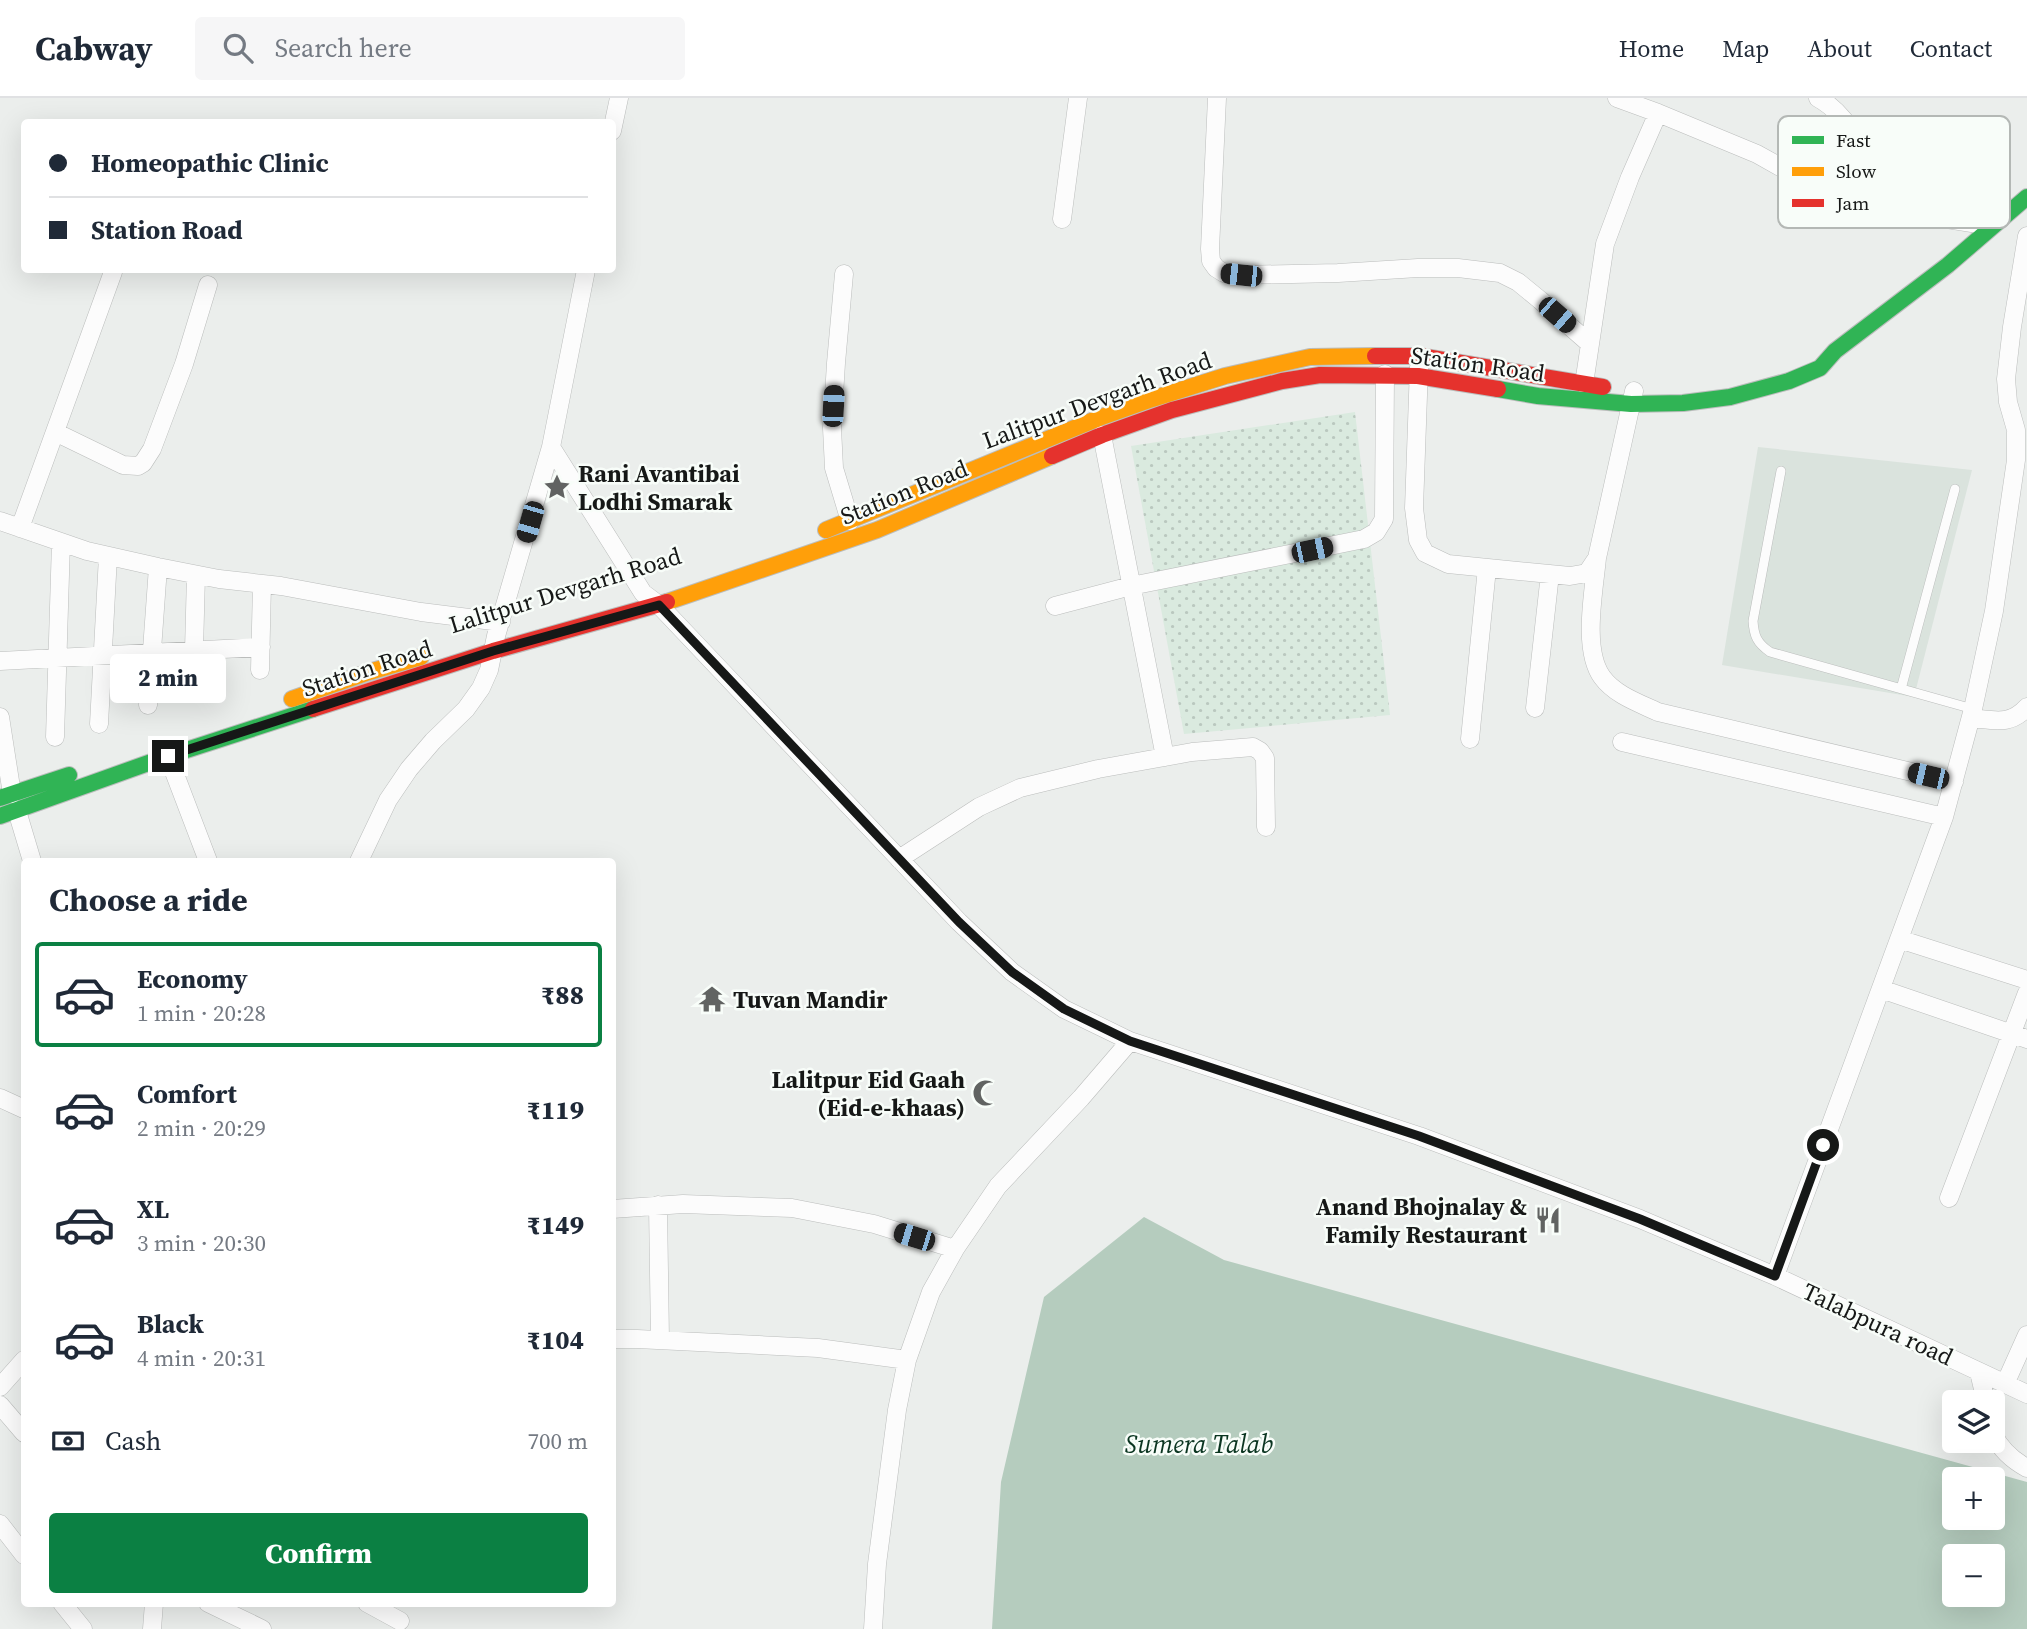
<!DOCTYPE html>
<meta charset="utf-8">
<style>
body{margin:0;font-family:"Source Serif 4",serif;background:#f6f6f7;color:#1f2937;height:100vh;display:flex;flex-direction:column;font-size:26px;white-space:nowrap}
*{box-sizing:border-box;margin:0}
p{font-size:23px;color:#747a83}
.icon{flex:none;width:38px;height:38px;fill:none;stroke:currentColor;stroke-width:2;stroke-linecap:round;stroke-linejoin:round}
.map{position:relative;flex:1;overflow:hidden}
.details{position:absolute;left:21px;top:760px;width:595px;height:749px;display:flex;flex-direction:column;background:#fff;border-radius:7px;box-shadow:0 7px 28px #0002}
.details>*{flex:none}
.banner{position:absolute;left:21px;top:21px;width:595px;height:154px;border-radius:7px;box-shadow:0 7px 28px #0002;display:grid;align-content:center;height:154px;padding:0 28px;background:#fff}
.buttons{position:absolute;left:1942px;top:1292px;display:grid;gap:14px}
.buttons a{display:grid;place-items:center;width:63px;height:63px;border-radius:7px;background:#fff;box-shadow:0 7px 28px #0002;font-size:35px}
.end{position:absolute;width:32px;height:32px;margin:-16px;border:9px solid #161817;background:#fff;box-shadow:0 0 0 4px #fff}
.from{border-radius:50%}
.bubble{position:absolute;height:49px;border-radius:7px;background:#fff;box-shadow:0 7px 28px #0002;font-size:23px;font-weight:800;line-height:49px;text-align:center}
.car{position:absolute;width:21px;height:42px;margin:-21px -10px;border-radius:9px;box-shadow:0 0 5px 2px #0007;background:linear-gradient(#222 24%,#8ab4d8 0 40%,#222 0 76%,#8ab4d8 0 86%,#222 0)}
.banner b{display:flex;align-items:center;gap:24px;height:66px;font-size:26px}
.banner b+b{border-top:2px solid #e0e1e3}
.banner i{width:18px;height:18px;background:#1f2937}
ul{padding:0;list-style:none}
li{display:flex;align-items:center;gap:21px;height:105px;margin:0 14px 10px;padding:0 14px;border:4px solid transparent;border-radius:7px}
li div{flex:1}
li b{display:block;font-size:26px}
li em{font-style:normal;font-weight:800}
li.current{border-color:#0b8043}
li>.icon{width:63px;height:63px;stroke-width:1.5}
h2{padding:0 28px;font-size:32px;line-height:84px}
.pay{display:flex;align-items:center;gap:18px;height:77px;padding:0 28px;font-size:26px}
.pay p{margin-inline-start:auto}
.primary-button{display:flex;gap:14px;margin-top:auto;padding:14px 28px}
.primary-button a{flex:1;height:80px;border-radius:7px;background:#0b8043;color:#fff;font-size:28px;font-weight:800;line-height:80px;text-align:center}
header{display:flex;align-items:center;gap:42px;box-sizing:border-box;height:98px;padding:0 35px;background:#fff;border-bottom:2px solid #e0e1e3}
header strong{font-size:33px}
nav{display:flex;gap:38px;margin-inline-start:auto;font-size:24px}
.search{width:490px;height:63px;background:#f6f6f7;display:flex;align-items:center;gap:18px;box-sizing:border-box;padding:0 24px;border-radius:7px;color:#747a83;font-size:26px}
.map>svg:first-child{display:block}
.built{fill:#dae3dd}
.grass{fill:url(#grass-dots)}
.water{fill:#b5ccbe;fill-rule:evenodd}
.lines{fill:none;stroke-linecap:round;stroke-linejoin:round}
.lane-casing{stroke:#bbbdbc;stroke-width:10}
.street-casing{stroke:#bbbdbc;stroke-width:19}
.fast-casing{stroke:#bbbdbc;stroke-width:18}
.slow-casing{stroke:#bbbdbc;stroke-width:18}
.jam-casing{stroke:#bbbdbc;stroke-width:18}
.lane{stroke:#fcfcfc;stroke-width:9}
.street{stroke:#fcfcfc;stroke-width:18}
.fast{stroke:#30b455;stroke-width:16}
.slow{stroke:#ff9f0a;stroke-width:16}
.jam{stroke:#e5322d;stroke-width:16}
.route{stroke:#161817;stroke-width:9}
.labels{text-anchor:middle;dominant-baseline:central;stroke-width:5;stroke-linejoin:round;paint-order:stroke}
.street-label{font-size:24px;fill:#161817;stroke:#f8fdf9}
.poi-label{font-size:24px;font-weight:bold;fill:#161817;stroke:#f8fdf9;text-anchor:start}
.water-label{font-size:26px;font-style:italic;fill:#0a3520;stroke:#f8fdf9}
.key{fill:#f8fdf9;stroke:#b4b8b5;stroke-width:2}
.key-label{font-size:19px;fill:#161817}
</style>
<header>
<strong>Cabway</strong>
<div class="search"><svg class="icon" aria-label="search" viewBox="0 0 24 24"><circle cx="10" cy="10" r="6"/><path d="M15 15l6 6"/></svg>Search here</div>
<nav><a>Home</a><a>Map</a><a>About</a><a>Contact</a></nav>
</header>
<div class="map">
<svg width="2027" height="1531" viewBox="0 0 2027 1531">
<defs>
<pattern id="grass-dots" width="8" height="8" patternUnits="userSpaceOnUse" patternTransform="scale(1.75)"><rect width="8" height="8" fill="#daeadf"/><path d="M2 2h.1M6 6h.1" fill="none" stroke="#bac8bf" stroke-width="1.8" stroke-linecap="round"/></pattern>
</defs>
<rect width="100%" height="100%" fill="#ebeeec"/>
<path class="built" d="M1758 349 1972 372 1914 599 1722 567Z"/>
<path class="grass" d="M1355 314 1390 617 1184 636 1131 348Z"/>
<path class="water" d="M1144 1119 1224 1162 2027 1384V1531H992L1001 1384 1044 1199ZM1955 1381H1993V1419H1955ZM1955 1458H1993V1496H1955Z"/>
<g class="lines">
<g class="lane-casing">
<path id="lane" d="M1781 373 1753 523C1754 538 1757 545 1770 554L1973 611
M1901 591 1955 391"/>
</g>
<g class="street-casing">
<path id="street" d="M1217 0 1210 151 1211 163 1216 170 1224 175 1241 177 1338 175 1418 170H1458L1500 175 1518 184 1540 202 1589 245
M1617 0 1658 15 1757 56 1830 97 1852 106 1991 128
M1818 0C1858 22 1868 70 1881 110
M612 33 619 0
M1062 121 1078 0
M844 176 836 265 832 330 834 370 850 423
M1419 269 1414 410 1418 442 1425 455 1448 466 1570 478 1587 475 1597 460 1634 293
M1584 286 1605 146 1630 79 1658 15
M55 334 123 367 138 368 143 365 152 351 184 266 208 187
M1102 337 1165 659
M551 349 643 495 659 507 959 824 1012 874 1064 911 1130 943 1419 1038 1640 1121 1775 1178 2027 1296
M0 423 87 453 158 469 219 481 281 488 421 514 501 524
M20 430 113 174
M1597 460C1594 493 1582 551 1602 579 1615 597 1639 605 1658 614L1954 684
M1055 508 1131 488 1364 441 1376 434 1384 421 1385 276
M194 552 196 477
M0 563 261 549
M260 572 262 486
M148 607 158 469
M1535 610 1550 476
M0 619 12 696
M1971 620C1994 622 2010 628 2027 609
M99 626 108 458
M55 639 61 444
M1470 641 1487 470
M1622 644 1944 719
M168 658 208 763
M17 713 32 763
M899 761 979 709 1020 690 1098 671 1192 654 1253 649 1260 653 1265 660 1266 729
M359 763 388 702 409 671 433 643 466 611 481 590 489 572 496 538 551 349 586 172
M1899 841 2027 882
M1881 891 2027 941
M0 1000 24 1011
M1949 1100 2027 895
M658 1107 660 1242
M612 1111 683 1106 792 1110 874 1126 955 1151
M1775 1178 1944 719 1973 611 1994 513 2016 362V332L2008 304 2006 281 2012 229 2027 138
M612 1241H637L818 1250 907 1262
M1979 1274 1986 1304
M2005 1286 2027 1237
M0 1289 24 1262
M0 1307 24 1335
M1993 1336C2001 1352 2012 1362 2027 1370
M0 1426 24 1457
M62 1505 83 1531
M208 1505 262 1531
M367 1505 400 1523
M152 1531 154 1505
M873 1531 877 1466 897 1312 907 1262 931 1194 955 1151 998 1088 1081 1000 1130 943"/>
</g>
<g class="fast-casing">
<path id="fast" d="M1498 291 1538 298 1631 306 1683 305 1730 299 1789 283 1820 270 1835 253 1948 167 2027 99
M0 700 69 677
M0 718 168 658 313 611"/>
</g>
<g class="slow-casing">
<path id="slow" d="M826 432 1099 320 1152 301 1225 278 1310 259 1375 258
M667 504 877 432 1052 358
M292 601 369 574 421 559"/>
</g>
<g class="jam-casing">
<path id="jam" d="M1375 258H1420L1603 289
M1052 358 1102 337 1172 312 1282 283 1320 277 1418 278 1498 291
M313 611 493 553 667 504"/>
</g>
<use href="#lane" class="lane"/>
<use href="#street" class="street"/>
<use href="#fast" class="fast"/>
<use href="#slow" class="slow"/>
<use href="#jam" class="jam"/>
</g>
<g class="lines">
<path class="route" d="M168 658 493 553 659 507 959 824 1012 874 1064 911 1130 943 1419 1038 1640 1121 1775 1178 1823 1047"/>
</g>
<defs>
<g id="sight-bare" transform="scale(2.1)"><path d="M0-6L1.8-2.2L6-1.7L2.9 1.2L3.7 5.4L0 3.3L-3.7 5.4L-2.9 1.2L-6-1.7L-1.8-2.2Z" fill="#616362" stroke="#f8fdf9" stroke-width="2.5" paint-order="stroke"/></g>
<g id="temple-bare" transform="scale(2.1)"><path d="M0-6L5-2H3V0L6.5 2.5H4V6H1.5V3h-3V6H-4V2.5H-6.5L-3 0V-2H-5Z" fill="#616362" stroke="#f8fdf9" stroke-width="2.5" paint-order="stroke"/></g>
<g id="mosque-bare" transform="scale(2.1)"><path d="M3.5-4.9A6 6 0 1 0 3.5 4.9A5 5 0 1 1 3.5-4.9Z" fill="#616362" stroke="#f8fdf9" stroke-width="2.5" paint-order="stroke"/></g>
<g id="restaurant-bare" transform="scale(2.1)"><path d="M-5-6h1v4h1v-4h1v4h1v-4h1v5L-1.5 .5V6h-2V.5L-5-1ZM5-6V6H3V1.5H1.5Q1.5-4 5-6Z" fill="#616362" stroke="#f8fdf9" stroke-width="2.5" paint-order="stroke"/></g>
</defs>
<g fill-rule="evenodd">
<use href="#sight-bare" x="557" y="389"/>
<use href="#temple-bare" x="712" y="901"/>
<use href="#mosque-bare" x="986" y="995"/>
<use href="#restaurant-bare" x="1548" y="1122"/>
</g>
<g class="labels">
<g class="street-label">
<text transform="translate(1478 266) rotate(8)">Station Road</text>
<text transform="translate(1097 302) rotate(-20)">Lalitpur Devgarh Road</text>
<text transform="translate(904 394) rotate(-22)">Station Road</text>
<text transform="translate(565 492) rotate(-17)">Lalitpur Devgarh Road</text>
<text transform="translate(367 570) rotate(-18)">Station Road</text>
<text transform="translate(1878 1226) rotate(25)">Talabpura road</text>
</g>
<g class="poi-label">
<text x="578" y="375">Rani Avantibai<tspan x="578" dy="28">Lodhi Smarak</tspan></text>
<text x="733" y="901">Tuvan Mandir</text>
<text x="965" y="981" text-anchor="end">Lalitpur Eid Gaah<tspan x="965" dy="28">(Eid-e-khaas)</tspan></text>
<text x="1527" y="1108" text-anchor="end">Anand Bhojnalay &amp;<tspan x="1527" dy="28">Family Restaurant</tspan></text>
</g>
<g class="water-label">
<text x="1199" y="1346">Sumera Talab</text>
</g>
</g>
<rect x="1778" y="18" width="232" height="112" rx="10" class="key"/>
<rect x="1792" y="38" width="32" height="8" fill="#30b455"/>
<rect x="1792" y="69" width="32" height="9" fill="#ff9f0a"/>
<rect x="1792" y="101" width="32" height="8" fill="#e5322d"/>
<g class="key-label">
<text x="1836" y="49">Fast</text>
<text x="1836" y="80">Slow</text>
<text x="1836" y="112">Jam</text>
</g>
</svg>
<div class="buttons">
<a><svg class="icon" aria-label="layers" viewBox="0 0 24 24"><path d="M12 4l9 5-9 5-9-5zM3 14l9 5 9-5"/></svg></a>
<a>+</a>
<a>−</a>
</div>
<i class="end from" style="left:1823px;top:1047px"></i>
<i class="end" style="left:168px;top:658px"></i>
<div class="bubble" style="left:110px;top:556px;width:116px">2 min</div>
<i class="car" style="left:1241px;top:177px;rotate:276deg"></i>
<i class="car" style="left:1557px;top:217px;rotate:131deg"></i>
<i class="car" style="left:833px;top:308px;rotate:3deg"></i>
<i class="car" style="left:530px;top:424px;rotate:196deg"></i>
<i class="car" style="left:1312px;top:452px;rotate:78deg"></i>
<i class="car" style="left:1928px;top:678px;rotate:283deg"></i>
<i class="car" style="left:914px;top:1139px;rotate:287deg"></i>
<div class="banner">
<b><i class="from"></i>Homeopathic Clinic</b>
<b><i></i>Station Road</b>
</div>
<section class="details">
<h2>Choose a ride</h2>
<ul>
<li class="current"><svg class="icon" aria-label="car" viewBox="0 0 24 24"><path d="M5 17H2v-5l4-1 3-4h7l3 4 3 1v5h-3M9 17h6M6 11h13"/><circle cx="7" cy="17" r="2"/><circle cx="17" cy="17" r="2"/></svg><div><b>Economy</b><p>1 min · 20:28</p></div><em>₹88</em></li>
<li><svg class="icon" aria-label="car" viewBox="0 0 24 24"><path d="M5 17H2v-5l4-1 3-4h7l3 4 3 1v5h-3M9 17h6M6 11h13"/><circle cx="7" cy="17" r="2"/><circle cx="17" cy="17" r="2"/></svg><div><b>Comfort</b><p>2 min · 20:29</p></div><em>₹119</em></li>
<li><svg class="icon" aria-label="car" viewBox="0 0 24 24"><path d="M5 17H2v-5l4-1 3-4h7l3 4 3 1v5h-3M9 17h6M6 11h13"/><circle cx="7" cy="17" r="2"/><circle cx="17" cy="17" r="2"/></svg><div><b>XL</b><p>3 min · 20:30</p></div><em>₹149</em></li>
<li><svg class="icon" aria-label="car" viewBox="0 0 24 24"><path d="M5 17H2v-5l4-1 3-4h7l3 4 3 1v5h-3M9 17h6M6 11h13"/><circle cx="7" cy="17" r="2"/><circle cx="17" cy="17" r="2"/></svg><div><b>Black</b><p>4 min · 20:31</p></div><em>₹104</em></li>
</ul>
<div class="pay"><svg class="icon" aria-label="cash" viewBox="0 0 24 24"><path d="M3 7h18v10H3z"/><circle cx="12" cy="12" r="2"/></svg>Cash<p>700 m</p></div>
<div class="primary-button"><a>Confirm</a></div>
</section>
</div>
